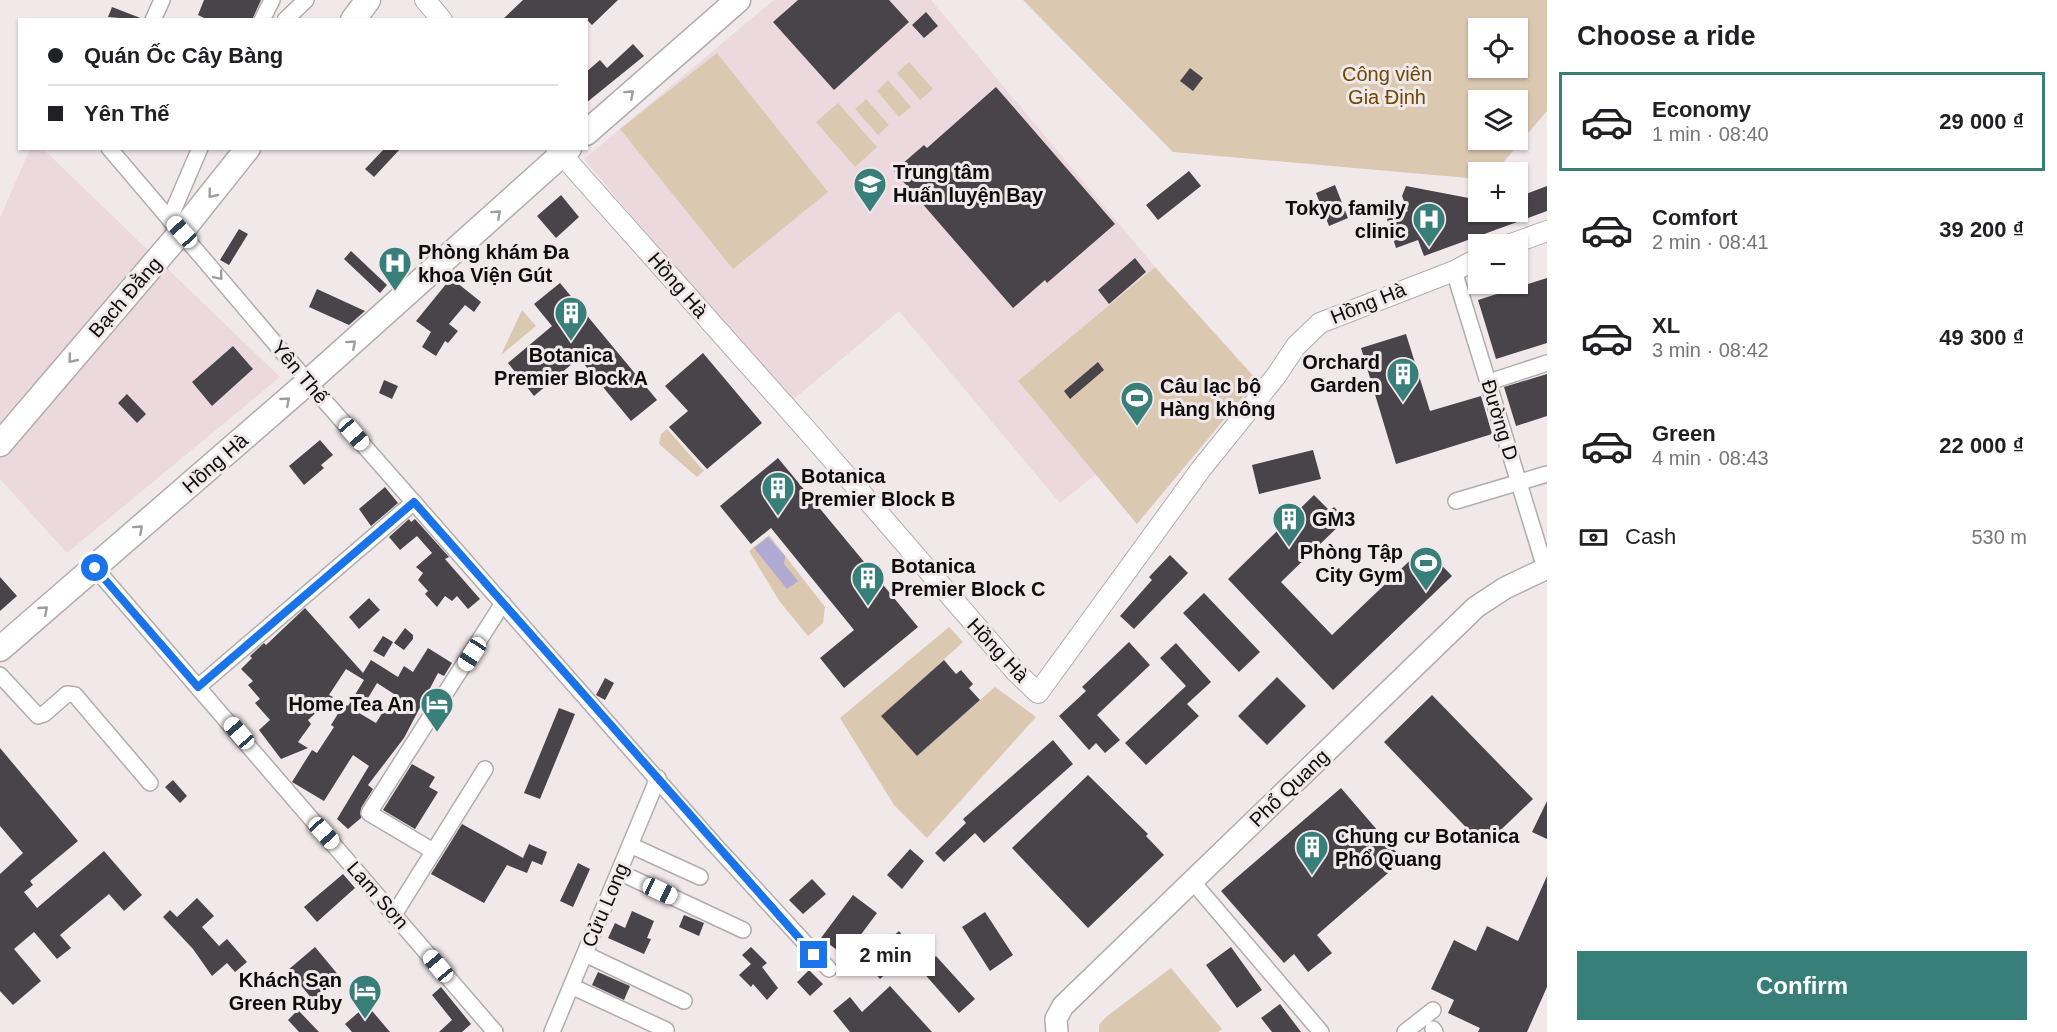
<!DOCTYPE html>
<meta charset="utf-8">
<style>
body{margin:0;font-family:Helvetica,sans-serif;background:#f6f6f6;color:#202124;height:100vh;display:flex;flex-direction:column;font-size:22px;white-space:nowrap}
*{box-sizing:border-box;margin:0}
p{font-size:20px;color:#757577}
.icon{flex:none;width:33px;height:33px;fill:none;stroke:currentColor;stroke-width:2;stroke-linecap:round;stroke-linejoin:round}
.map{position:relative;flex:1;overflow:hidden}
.side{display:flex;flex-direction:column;background:#fff;width:510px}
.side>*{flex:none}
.banner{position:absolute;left:18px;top:18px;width:570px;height:132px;border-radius:0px;box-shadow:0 2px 4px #0004;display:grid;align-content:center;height:132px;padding:0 30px;background:#fff}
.fabs{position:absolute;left:1468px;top:18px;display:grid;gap:12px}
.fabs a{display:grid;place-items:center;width:60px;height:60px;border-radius:0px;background:#fff;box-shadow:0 2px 4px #0004;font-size:30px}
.end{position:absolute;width:27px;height:27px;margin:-14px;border:8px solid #1a73e8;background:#fff;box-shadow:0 0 0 3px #fff}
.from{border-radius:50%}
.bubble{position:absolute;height:42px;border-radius:0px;background:#fff;box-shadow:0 2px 4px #0004;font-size:20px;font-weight:600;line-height:42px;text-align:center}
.car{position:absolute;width:18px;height:36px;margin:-18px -9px;border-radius:8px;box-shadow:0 0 4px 2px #0007;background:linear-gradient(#fff 24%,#345 0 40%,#fff 0 76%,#345 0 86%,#fff 0)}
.banner b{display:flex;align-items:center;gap:21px;height:57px;font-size:22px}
.banner b+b{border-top:2px solid #e0e0e0}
.banner i{width:15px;height:15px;background:#202124}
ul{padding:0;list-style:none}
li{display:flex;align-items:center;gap:18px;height:99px;margin:0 12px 9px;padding:0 18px;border:3px solid transparent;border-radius:0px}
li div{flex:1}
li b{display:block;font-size:22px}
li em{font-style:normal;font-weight:600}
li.on{border-color:#387f7a}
li>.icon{width:54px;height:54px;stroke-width:1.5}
h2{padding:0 30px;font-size:27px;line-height:72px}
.pay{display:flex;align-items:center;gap:15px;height:66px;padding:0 30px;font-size:22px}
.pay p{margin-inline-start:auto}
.cta{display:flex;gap:12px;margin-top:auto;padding:12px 30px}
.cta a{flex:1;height:69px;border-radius:0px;background:#387f7a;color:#fff;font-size:24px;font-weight:600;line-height:69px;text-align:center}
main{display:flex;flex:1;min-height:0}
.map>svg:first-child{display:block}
.built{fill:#ebd9dd}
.green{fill:#dbc8b1;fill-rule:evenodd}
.water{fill:#b0a9d4}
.building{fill:#494449;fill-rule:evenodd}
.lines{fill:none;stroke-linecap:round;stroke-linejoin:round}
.minor-casing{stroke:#b3abac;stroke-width:18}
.tertiary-casing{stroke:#b3abac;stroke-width:22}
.secondary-casing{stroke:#b3abac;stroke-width:24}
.primary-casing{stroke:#b3abac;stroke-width:27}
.minor{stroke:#fff;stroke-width:15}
.tertiary{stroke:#fff;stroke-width:20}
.secondary{stroke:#fff;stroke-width:21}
.primary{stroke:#fff;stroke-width:24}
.oneway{stroke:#9f9e9e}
.route{stroke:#1a73e8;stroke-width:8}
.labels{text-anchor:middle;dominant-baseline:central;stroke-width:6;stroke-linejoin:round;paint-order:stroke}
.park-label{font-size:20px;fill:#6f4700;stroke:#f1e8ea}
.poi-label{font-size:20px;font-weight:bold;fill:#0f0c0d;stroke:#f1e8ea;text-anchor:start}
.street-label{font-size:20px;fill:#0f0c0d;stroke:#f1e8ea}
</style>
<main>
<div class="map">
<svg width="1547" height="1032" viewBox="0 0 1547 1032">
<rect width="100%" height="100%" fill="#f1e8ea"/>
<path class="built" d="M774 0H931L1155 267 1018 381 1096 474 1060 503 899 311 789 403 584 159Z
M30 149H43L280 377 67 553 0 479V218Z"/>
<path class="green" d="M1023 0H1547V111L1495 172H1479V179L1173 152ZM1479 28H1518V68H1479ZM1479 100H1518V140H1479Z
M717 53 828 192 733 269 620 129Z
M909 62 933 89 920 100 897 73Z
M888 80 911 107 899 117 877 91Z
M866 99 889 125 878 135 855 109Z
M838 103 877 147 855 167 816 122Z
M1155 267 1257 380 1137 524 1018 381Z
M522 310 536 326 501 355Z
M667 429 704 471 697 477 659 444 661 434Z
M769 535 825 607 823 623 808 636 780 602 749 551Z
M949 627 963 642 882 716 917 756 995 687 1036 717 927 838 894 805 840 718Z
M1171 968 1222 1029 1218 1032H1099V1025L1106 1017Z"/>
<path class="water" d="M768 537 785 556 784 564 798 581 787 589 754 548Z"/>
<path class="building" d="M204 0H261L252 20H208L198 15Z
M523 0H618L592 25 587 20H502Z
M798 0H889L909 22 834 90 773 22Z
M112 7 143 19V20L108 17Z
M926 12 938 26 924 38 912 25Z
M633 44 644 56 586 103V72L600 60 607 68Z
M1190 68 1203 78 1193 91 1180 81Z
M996 87 1115 224 1047 283 1045 280 1013 308 894 171 924 145 927 148Z
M385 148H401L374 177 365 169Z
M1189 171 1201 186 1158 220 1146 205Z
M1335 185 1348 218 1329 226 1316 193Z
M1406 186 1479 200V212H1518V197L1547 186V211L1424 256 1418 240 1396 248 1387 219 1408 211 1402 196Z
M561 195 579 217 556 238 537 216Z
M239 229 248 234 229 265 220 260Z
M351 251 387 285 380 293 344 259Z
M1135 258 1146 272 1109 304 1098 290Z
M451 278 481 302 474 312 465 305 449 324 458 331 448 343 445 341 436 356 422 347 431 332 416 321Z
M1547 278V343L1496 359 1478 300Z
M560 283 657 400 631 421 579 358 534 396 508 363 552 326 534 304Z
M317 289 365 311 349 325 309 307Z
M1406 334 1430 411 1481 396 1492 434 1396 464 1361 348Z
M233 346 253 369 212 406 192 382Z
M703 353 762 423 707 469 669 427 688 411 665 386Z
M1098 362 1104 370 1070 399 1064 391Z
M1547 374V416L1516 426 1504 387Z
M384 380 398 386 392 399 379 393Z
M127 394 146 414 137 423 118 403Z
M320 440 333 455 321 465 324 468 304 485 289 466Z
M1313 450 1321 479 1259 494 1252 465Z
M778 458 918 627 844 688 820 658 854 630 771 528 751 544 720 506Z
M385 487 398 503 371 526 359 509Z
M1314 495 1330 511 1334 507 1346 519 1281 582 1332 635 1424 547 1452 576 1333 690 1228 579Z
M409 519 411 522 415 519 449 557 445 559 480 599 468 609 457 596 452 601 445 596 437 607 425 594 428 591 418 580 423 573 416 567 432 553 417 536 400 550 389 537Z
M1170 555 1188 573 1134 629 1120 616 1152 580 1149 577Z
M0 577 17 596 0 611Z
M1204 593 1260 652 1239 672 1183 613Z
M369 598 380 610 359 629 349 617Z
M305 608 363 673 371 660 398 677 404 666 413 672 428 648 452 663 444 676 438 673 404 738 368 785 373 789 361 808V818L348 829 337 819 369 766 353 755 324 801 292 782 312 750 317 753 334 727 331 725 344 704 348 706 364 680 346 669 329 695 333 697 308 720 311 724 298 742 308 748 281 759 259 730 270 720 255 703 260 699 248 685 253 681 241 669 252 658 250 656 264 643 266 645ZM377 683 394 694 376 723 359 713Z
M405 628 413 635V639L404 650 394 643Z
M383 636 393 642 384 657 373 651Z
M1129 642 1150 665 1097 715 1120 740 1105 753 1096 743 1089 750 1059 716 1086 691 1082 687Z
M1176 643 1211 682 1187 704 1199 716 1146 765 1125 743 1186 686 1160 658Z
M944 660 956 674 961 670 973 684 969 688 980 700 917 756 881 716Z
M1277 677 1306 706 1267 745 1238 716Z
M605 678 614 683 605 700 596 695Z
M1432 695 1533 799 1484 846 1384 742Z
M559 708 575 714 540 799 524 793Z
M1053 740 1073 764 984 843 975 833 944 862 935 853 966 823 963 819Z
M0 748 78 841 30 881 33 885 24 892 37 908 104 851 142 895 124 911 109 894 60 935 71 948 57 959 34 932 14 949 41 981 13 1005 0 991V874L23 853 0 826Z
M412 764 435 777 429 787 438 792 415 829 383 810Z
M1088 775 1148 834 1146 836 1164 855 1088 928 1012 848Z
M173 780 187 796 180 803 165 787Z
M1341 788 1403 860 1317 935 1332 953 1308 972 1294 954 1284 963 1221 891Z
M1547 801V839L1532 832Z
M462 824 523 858 529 844 547 852 542 865 532 861 527 873 507 865 484 903 431 874Z
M910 849 924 861 902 889 887 875Z
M578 863 590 869 573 907 560 901Z
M343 874 355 888 317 922 304 907Z
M1547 876V987L1527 1032H1478L1480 1028 1448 1013 1454 1000 1431 989 1454 940 1476 951 1487 926 1518 941Z
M812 879 826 894 803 914 789 900Z
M853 895 877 913 845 956 821 938Z
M197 898 214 916 202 927 219 946 227 939 247 962 235 972 227 963 212 976 193 949 163 917 170 910 177 917Z
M632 911 654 921 647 938 651 939 644 954 608 938 615 923 625 928Z
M985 912 1013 955 990 971 962 927Z
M684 915 704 923 699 936 679 927Z
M899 931 913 948 880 979 865 961Z
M315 947 340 977 313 1000 288 970Z
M751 947 767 963 762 967 778 988 767 1000 753 984 751 987 739 975 751 964 742 955Z
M1231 947 1262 990 1237 1008 1206 965Z
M936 956 975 999 959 1013 921 970Z
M809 970 823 984 810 996 797 982Z
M598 972 630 986 624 1000 592 985Z
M890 986 932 1032H850L833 1011 850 997 862 1012Z
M441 987 471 1024 462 1032H439L452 1020 432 995Z
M1280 1004 1301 1032H1272L1261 1018Z
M367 1005 390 1032H352L345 1024Z
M298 1010 319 1032H299L288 1020Z"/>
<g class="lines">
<g class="minor-casing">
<path id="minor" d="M153 20 162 0
M262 20 272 0
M285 20 306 0
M109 148 308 382 714 844 829 969
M170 218 200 148
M1454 271 1545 568
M1489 382 1547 363
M1456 501 1547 474
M95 568 495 1032
M0 675 38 716 44 714 67 694 75 695 150 783
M198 687 414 502
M630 845 700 877
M433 851 369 813 503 603
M619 872 743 930
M1192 881 1321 1032
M395 913 485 769
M585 954 684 1001
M571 986 666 1030
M1433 1029 1435 1032
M552 1032 658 778
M1405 1032 1433 1010"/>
</g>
<g class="tertiary-casing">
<path id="tertiary" d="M425 0 442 20
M556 148 812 436 1016 672 1038 693 1201 469 1276 376 1296 346 1320 323 1454 271 1479 258
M1511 244 1547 231"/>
</g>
<g class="secondary-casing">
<path id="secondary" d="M1057 1032 1056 1019 1063 1006 1476 607 1505 588 1547 568"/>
</g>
<g class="primary-casing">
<path id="primary" d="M353 20 368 0
M586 133 738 0
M0 444 181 232 248 148
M0 649 308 382 569 148"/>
</g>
<use href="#minor" class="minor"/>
<use href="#tertiary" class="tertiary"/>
<use href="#secondary" class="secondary"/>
<use href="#primary" class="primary"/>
</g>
<defs><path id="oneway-chevron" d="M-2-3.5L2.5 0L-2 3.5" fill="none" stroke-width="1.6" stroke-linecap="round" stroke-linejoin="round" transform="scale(1.5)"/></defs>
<g class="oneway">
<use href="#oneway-chevron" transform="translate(630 94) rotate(-42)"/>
<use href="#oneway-chevron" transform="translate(212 194) rotate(129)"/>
<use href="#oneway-chevron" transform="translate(497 214) rotate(-42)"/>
<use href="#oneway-chevron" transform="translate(219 276) rotate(50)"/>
<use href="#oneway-chevron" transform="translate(352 344) rotate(-42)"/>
<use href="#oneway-chevron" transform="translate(72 359) rotate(129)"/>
<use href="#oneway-chevron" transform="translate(286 401) rotate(-41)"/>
<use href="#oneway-chevron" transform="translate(139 529) rotate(-42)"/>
<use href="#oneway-chevron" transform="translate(44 610) rotate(-41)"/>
</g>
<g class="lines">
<path class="route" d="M95 568 198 687 414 502 814 955"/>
</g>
<defs>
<g id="university-pin" transform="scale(1.725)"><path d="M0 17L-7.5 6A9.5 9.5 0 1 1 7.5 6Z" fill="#387f7a" stroke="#f1e8ea"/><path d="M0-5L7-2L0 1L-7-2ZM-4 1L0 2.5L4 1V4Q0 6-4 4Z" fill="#fff"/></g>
<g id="hospital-pin" transform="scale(1.725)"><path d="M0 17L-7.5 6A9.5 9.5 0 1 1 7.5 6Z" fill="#387f7a" stroke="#f1e8ea"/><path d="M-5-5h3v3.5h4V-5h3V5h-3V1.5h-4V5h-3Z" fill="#fff"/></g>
<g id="building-pin" transform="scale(1.725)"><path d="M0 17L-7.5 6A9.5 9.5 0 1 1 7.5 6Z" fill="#387f7a" stroke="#f1e8ea"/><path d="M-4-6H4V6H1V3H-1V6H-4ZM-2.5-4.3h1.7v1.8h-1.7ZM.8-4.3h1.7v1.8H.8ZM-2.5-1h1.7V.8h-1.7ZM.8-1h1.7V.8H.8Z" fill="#fff"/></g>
<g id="stadium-pin" transform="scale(1.725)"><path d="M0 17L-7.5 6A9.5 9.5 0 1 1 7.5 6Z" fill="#387f7a" stroke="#f1e8ea"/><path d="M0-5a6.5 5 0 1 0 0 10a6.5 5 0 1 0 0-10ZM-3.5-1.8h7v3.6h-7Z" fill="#fff"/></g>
<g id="hotel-pin" transform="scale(1.725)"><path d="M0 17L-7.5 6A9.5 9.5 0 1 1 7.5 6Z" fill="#387f7a" stroke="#f1e8ea"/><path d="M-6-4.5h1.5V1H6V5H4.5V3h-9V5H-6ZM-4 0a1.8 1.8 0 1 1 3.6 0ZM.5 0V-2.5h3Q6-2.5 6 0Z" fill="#fff"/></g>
</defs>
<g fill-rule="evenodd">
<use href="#university-pin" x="870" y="184"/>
<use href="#hospital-pin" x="1429" y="219"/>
<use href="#hospital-pin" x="395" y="263"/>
<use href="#building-pin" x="571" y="313"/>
<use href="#building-pin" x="1403" y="374"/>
<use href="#stadium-pin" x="1137" y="398"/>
<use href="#building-pin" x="778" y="488"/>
<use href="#building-pin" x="1289" y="519"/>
<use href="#stadium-pin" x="1426" y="563"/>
<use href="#building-pin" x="868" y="578"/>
<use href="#hotel-pin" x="437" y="704"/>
<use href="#building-pin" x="1312" y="847"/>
<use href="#hotel-pin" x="365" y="991"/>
</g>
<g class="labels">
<g class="park-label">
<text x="1387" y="74">Công viên<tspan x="1387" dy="23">Gia Định</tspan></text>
</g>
<g class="poi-label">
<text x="893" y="172">Trung tâm<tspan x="893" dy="23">Huấn luyện Bay</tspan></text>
<text x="1406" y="208" text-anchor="end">Tokyo family<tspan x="1406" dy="23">clinic</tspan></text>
<text x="418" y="252">Phòng khám Đa<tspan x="418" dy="23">khoa Viện Gút</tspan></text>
<text x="571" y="355" text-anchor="middle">Botanica<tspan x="571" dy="23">Premier Block A</tspan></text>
<text x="1380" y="362" text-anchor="end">Orchard<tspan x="1380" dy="23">Garden</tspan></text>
<text x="1160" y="386">Câu lạc bộ<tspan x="1160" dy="23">Hàng không</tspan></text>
<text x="801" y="476">Botanica<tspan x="801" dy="23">Premier Block B</tspan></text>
<text x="1312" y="519">GM3</text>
<text x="1403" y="552" text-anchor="end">Phòng Tập<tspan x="1403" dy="23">City Gym</tspan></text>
<text x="891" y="566">Botanica<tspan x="891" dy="23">Premier Block C</tspan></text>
<text x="414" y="704" text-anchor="end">Home Tea An</text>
<text x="1335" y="836">Chung cư Botanica<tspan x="1335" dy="23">Phổ Quang</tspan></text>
<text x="342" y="980" text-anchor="end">Khách Sạn<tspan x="342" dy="23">Green Ruby</tspan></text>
</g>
<g class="street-label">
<text transform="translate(678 285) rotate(49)">Hồng Hà</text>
<text transform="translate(125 297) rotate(-49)">Bạch Đằng</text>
<text transform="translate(1368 303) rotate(-22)">Hồng Hà</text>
<text transform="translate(300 372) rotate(50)">Yên Thế</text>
<text transform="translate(1500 420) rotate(73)">Đường D</text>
<text transform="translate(215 463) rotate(-41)">Hồng Hà</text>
<text transform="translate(998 650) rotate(47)">Hồng Hà</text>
<text transform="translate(1289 788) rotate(-44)">Phổ Quang</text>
<text transform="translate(378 895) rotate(49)">Lam Sơn</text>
<text transform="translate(605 905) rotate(-67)">Cửu Long</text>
</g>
</g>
</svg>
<div class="fabs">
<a><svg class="icon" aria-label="locate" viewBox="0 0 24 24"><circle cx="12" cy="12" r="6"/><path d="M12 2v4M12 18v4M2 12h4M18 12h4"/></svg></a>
<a><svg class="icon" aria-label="layers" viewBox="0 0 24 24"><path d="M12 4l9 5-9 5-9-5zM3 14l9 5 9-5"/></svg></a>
<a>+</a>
<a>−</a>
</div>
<i class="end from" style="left:95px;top:568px"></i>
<i class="end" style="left:814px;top:955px"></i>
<div class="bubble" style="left:836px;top:934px;width:99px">2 min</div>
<i class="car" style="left:182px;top:232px;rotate:318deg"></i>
<i class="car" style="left:354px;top:434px;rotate:139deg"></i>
<i class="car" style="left:472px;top:654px;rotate:213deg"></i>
<i class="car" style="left:239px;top:733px;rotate:319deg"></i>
<i class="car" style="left:324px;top:833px;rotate:138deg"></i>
<i class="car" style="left:660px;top:891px;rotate:115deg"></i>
<i class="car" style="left:438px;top:966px;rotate:320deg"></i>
<div class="banner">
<b><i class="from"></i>Quán Ốc Cây Bàng</b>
<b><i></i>Yên Thế</b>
</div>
</div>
<section class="side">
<h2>Choose a ride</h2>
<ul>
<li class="on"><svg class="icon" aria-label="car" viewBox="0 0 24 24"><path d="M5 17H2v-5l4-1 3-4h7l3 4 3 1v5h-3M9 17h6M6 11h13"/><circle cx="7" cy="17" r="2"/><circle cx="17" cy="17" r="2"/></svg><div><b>Economy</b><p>1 min · 08:40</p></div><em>29 000 ₫</em></li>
<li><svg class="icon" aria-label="car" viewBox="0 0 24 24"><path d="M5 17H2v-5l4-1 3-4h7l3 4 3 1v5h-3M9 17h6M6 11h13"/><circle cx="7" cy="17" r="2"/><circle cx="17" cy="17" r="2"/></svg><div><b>Comfort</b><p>2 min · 08:41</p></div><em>39 200 ₫</em></li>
<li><svg class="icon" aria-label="car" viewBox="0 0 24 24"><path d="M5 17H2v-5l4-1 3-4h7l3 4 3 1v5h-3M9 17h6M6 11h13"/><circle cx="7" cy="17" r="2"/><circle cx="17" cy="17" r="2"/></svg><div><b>XL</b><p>3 min · 08:42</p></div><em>49 300 ₫</em></li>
<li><svg class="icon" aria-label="car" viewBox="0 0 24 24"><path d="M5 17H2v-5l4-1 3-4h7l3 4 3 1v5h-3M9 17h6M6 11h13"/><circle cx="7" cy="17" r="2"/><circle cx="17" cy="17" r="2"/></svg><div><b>Green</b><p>4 min · 08:43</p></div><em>22 000 ₫</em></li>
</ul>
<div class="pay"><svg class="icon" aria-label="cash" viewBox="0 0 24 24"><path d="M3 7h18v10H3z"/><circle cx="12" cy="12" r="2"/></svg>Cash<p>530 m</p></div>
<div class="cta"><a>Confirm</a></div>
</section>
</main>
